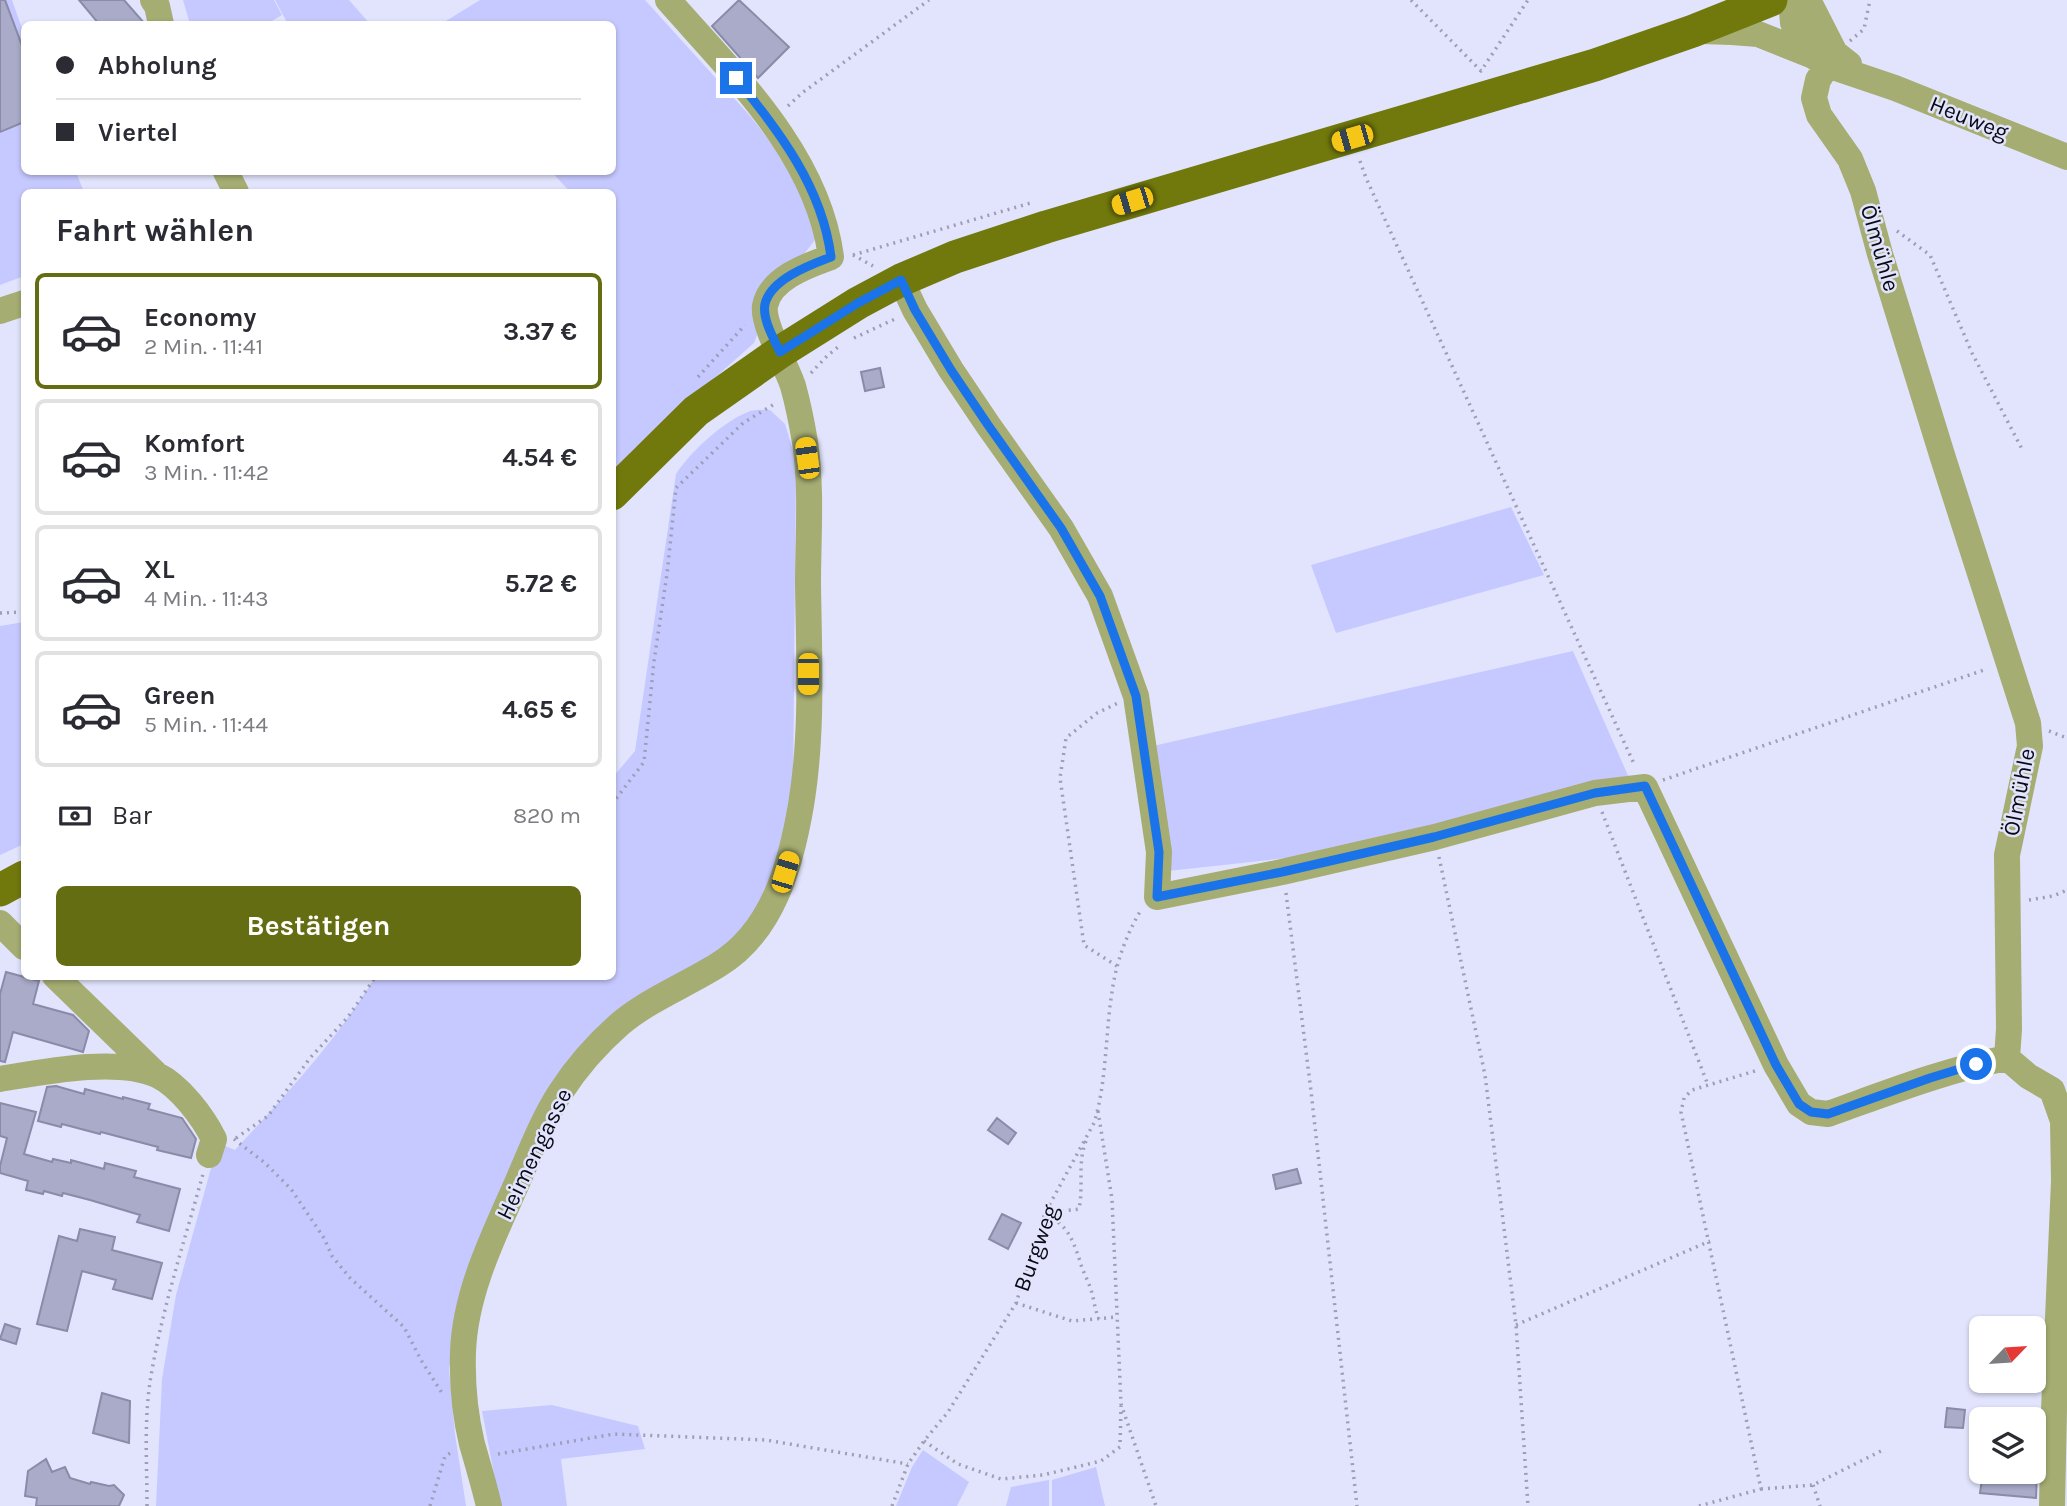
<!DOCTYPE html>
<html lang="de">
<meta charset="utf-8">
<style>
body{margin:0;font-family:Karla,sans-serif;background:#f2f2f3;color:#2b2b33;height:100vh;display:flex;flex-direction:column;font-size:26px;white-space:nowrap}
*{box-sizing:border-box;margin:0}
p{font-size:23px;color:#7c7c81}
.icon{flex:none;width:38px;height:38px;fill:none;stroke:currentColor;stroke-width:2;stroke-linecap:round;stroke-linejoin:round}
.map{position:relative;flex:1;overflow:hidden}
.details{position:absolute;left:21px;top:189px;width:595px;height:791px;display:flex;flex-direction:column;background:#fff;border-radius:10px;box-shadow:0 2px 5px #0004}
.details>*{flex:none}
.top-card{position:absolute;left:21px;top:21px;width:595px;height:154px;border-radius:10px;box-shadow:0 2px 5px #0004;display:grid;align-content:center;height:154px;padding:0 35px;background:#fff}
.needle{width:46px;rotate:65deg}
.tools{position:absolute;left:1969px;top:1316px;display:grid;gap:14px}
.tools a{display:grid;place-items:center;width:77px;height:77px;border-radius:10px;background:#fff;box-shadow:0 2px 5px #0004;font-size:35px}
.end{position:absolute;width:32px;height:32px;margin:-16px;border:9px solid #1a73e8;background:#fff;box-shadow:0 0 0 4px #fff}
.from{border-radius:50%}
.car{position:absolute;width:21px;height:42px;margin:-21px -10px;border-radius:9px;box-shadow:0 0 5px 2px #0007;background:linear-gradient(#f5c518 24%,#345 0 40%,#f5c518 0 76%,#345 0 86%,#f5c518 0)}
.top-card b{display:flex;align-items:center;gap:24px;height:66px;font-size:26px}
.top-card b+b{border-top:2px solid #e1e1e2}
.top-card i{width:18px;height:18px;background:#2b2b33}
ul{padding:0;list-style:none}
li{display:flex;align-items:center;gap:21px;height:116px;margin:0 14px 10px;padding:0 21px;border:4px solid #e1e1e2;border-radius:10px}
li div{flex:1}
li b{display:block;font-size:26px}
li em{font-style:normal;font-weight:700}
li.on{border-color:#656d12}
li>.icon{width:63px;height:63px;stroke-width:1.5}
h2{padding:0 35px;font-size:32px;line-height:84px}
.pay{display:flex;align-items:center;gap:18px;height:77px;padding:0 35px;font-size:26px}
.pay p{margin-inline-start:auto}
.primary-button{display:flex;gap:14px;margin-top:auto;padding:14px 35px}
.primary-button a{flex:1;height:80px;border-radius:10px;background:#656d12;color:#fff;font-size:28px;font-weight:700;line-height:80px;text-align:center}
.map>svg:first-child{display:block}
.green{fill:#c6c9ff}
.building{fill:#a9abc9;stroke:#898ba8;stroke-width:2}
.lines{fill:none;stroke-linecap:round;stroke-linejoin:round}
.path{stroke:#9d9eb3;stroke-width:3.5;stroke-dasharray:2 5;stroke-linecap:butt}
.minor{stroke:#a5ad72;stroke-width:26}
.major{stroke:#71790c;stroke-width:33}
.route{stroke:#1a73e8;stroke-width:9}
.labels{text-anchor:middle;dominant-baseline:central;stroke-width:5;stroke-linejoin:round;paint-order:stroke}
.street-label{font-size:23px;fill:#0a0a14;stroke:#e2e4fd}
</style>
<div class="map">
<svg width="2067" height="1506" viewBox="0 0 2067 1506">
<rect width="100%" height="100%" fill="#e2e4fd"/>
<path class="green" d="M0 0H12L24 34V172H76L84 192H24V276L0 285Z
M183 0H274L282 15 267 24H190Z
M275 0H349L370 24H288Z
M480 0H645L751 117 798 178 809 202 815 240C790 271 768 306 754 343L632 451 613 471 612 192H570L552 172H612V24H441Z
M770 410 785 424 796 460 793 800 771 895 725 953 560 1086 461 1297 449 1369 455 1434 466 1506H156L162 1379 176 1295 218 1143 235 1150C286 1095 336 1041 375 977L612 976 613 777 635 751 676 474C690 452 724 421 748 412 755 409 763 410 770 410Z
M1511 507 1544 575 1336 633 1311 565Z
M24 622V844L0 855V626Z
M1573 651 1630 780 1296 857 1168 871 1153 746Z
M552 1405 638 1426 645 1449 561 1459 567 1506H500L482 1411Z
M923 1450 969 1482 957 1506H896L912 1467Z
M1096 1467 1105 1506H1052V1480Z
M1049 1480V1506H1006L1011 1487Z"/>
<path class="building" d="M0 0H5L24 51V122L0 132Z
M79 0H124L145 24H99Z
M739 0 789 47 758 78 712 26Z
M880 368 884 387 865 391 861 372Z
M6 972 39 981 33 1004 73 1015 89 1031 83 1052 13 1032 5 1062 0 1061V994Z
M56 1086 84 1094 85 1089 123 1099V1097L150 1104 148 1109 182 1118 196 1139 191 1158 157 1150 158 1147 101 1132 100 1134 62 1124 61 1127 38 1121 47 1087Z
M0 1103 36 1112 24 1154 52 1162 53 1159 71 1163V1160L104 1169 105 1163 136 1171 134 1177 180 1189 169 1231 137 1222 140 1215 90 1200 63 1193 62 1196 44 1191 43 1194 26 1190 28 1181 0 1173V1166L7 1138 0 1136Z
M997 1118 1016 1133 1008 1144 988 1130Z
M1297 1169 1301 1183 1276 1189 1273 1175Z
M1002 1214 1021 1223 1008 1249 989 1239Z
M80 1229 115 1237 112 1250 162 1263 152 1299 113 1289 116 1280 82 1271 67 1331 37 1324 59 1236 77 1241Z
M5 1324 20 1329 16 1344 0 1339Z
M102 1393 130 1401 129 1443 93 1433Z
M1947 1408 1965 1410 1963 1428 1945 1427Z
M46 1459 52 1472 65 1467 70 1478 90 1484 91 1482 109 1486 114 1485 124 1495 119 1506H36L37 1498 25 1496 28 1471Z
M1983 1472H2037L2036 1498 1980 1493Z"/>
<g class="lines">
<path class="path" d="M1411 0 1481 71 1528 0
M1850 41 1864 29 1870 0
M788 106 802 93 929 0
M1360 161 1366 178 1635 766
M1897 231 1930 255 1972 353 2023 451
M853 255 1034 202
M853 255 873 266
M854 338 895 319
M811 373 827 356 838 347
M698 377 745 325
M0 613 24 612
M2049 731 2067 738
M1663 780 1987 669
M612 804 644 762 654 661 667 574 676 488 743 423 776 403
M1602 812 1708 1085
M1439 857 1485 1075 1516 1325 1528 1506
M1286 893 1311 1091 1357 1506
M2029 900 2053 896 2067 890
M1117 966 1084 945 1060 778 1066 738 1097 713 1118 703
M1098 1111 1112 1199 1121 1404 1156 1506
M236 1138 268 1116 310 1058 348 1017 376 976
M234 1139 265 1163 291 1189 324 1238 332 1256 350 1278 404 1327 421 1360 442 1393
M1086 1141C1077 1164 1084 1185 1079 1209L1045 1213C1068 1226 1072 1238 1080 1261 1082 1270 1087 1278 1090 1287 1094 1297 1094 1308 1099 1319
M1016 1303 1072 1321 1117 1317
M1516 1325 1710 1241
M924 1441 958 1464 1001 1479 1043 1475 1101 1461 1120 1447 1121 1406
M498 1454 614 1434 766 1440 908 1464
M1813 1485 1820 1506
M1761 1489 1813 1485 1883 1450
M147 1506C147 1465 144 1423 150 1382 161 1312 184 1243 203 1174
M430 1506 445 1456 454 1451
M892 1506 908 1464 924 1441 948 1412 1016 1303 1045 1213 1094 1123C1107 1081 1105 1036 1112 992 1116 963 1126 935 1141 910
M1699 1506 1761 1489 1681 1112 1684 1098 1692 1090 1755 1071"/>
<path class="minor" d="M153 0 157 6 161 24
M1791 0 1793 23 1813 56
M1808 0 1835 53 1849 64
M1701 31 1732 32 1758 34 1813 56 1827 65 1895 88 2067 157
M1835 53 1818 80 1814 98 1819 115 1850 159 1863 191 1880 254 1943 458 2028 723 2030 746 2007 855 2009 1029 2007 1058
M226 172 236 192
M901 280 915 310 951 370 988 425 1061 528 1100 596 1136 696 1159 852 1157 897 1282 872 1435 837 1595 793 1645 787 1776 1065 1799 1104 1811 1112 1828 1114C1887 1093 1945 1070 2007 1058
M0 311 24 303
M0 923 24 947
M55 976 155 1073
M2007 1058 2028 1076 2052 1090 2063 1121 2064 1181 2054 1410 2052 1506
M0 1079C43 1072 116 1057 157 1075 180 1086 203 1117 214 1139L209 1155
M489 1506C484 1485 478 1465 472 1444 465 1415 462 1382 463 1352 465 1293 493 1237 517 1183 530 1153 542 1121 560 1093 576 1068 598 1043 621 1023 650 999 686 985 718 965 773 932 791 864 801 805 813 733 809 657 808 584 808 537 812 489 805 442 802 424 798 404 793 386 787 367 762 324 765 306 770 278 809 265 831 257 818 155 733 74 668 0"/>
<path class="major" d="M612 494 696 411 780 352 858 303 901 280 955 257 1046 227 1595 65 1693 31 1771 0
M0 890 24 877"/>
</g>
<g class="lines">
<path class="route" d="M736 78C779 132 822 186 831 257 810 265 771 279 765 304 762 319 774 339 780 352L858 303 901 280 915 310 951 370 988 425 1061 528 1100 596 1136 696 1159 852 1157 897 1282 872 1434 837 1595 793 1645 786 1776 1065 1799 1104 1811 1112 1828 1114 1930 1078 1976 1064"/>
</g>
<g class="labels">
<g class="street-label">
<text transform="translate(1969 118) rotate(22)">Heuweg</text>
<text transform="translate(1880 248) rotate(74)">Ölmühle</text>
<text transform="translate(2019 792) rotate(-79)">Ölmühle</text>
<text transform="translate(534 1154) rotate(-64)">Heimengasse</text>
<text transform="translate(1036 1248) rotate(-70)">Burgweg</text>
</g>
</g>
</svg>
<div class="tools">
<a><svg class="needle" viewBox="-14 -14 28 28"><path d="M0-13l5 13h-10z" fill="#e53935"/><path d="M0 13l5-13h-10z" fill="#7c7c81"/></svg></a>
<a><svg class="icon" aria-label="layers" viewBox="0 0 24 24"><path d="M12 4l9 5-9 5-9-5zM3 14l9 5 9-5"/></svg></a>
</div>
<i class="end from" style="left:1976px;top:1064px"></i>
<i class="end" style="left:736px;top:78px"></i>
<i class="car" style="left:1352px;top:138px;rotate:254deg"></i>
<i class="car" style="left:1132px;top:201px;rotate:253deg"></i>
<i class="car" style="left:807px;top:458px;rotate:352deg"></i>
<i class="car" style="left:808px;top:674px;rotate:180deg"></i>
<i class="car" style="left:785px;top:872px;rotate:17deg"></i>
<div class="top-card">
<b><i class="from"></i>Abholung</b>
<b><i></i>Viertel</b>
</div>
<section class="details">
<h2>Fahrt wählen</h2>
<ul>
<li class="on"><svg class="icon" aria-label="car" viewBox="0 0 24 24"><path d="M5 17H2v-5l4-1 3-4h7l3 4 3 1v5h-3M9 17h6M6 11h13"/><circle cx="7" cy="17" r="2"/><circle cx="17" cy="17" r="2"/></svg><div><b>Economy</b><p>2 Min. · 11:41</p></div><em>3.37 €</em></li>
<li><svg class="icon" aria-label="car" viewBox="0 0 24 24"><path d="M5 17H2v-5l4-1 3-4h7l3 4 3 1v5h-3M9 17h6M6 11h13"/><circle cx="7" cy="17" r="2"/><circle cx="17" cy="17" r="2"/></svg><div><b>Komfort</b><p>3 Min. · 11:42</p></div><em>4.54 €</em></li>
<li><svg class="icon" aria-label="car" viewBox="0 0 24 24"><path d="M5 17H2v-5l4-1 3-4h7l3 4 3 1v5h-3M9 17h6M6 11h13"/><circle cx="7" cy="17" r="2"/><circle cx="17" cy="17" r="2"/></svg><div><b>XL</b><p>4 Min. · 11:43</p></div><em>5.72 €</em></li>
<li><svg class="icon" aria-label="car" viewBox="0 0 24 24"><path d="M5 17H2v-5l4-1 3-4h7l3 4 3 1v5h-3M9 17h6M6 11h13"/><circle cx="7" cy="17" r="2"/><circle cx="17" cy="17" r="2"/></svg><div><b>Green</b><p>5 Min. · 11:44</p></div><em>4.65 €</em></li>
</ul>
<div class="pay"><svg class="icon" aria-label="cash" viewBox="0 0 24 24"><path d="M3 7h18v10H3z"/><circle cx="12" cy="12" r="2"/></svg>Bar<p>820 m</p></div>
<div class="primary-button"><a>Bestätigen</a></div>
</section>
</div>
